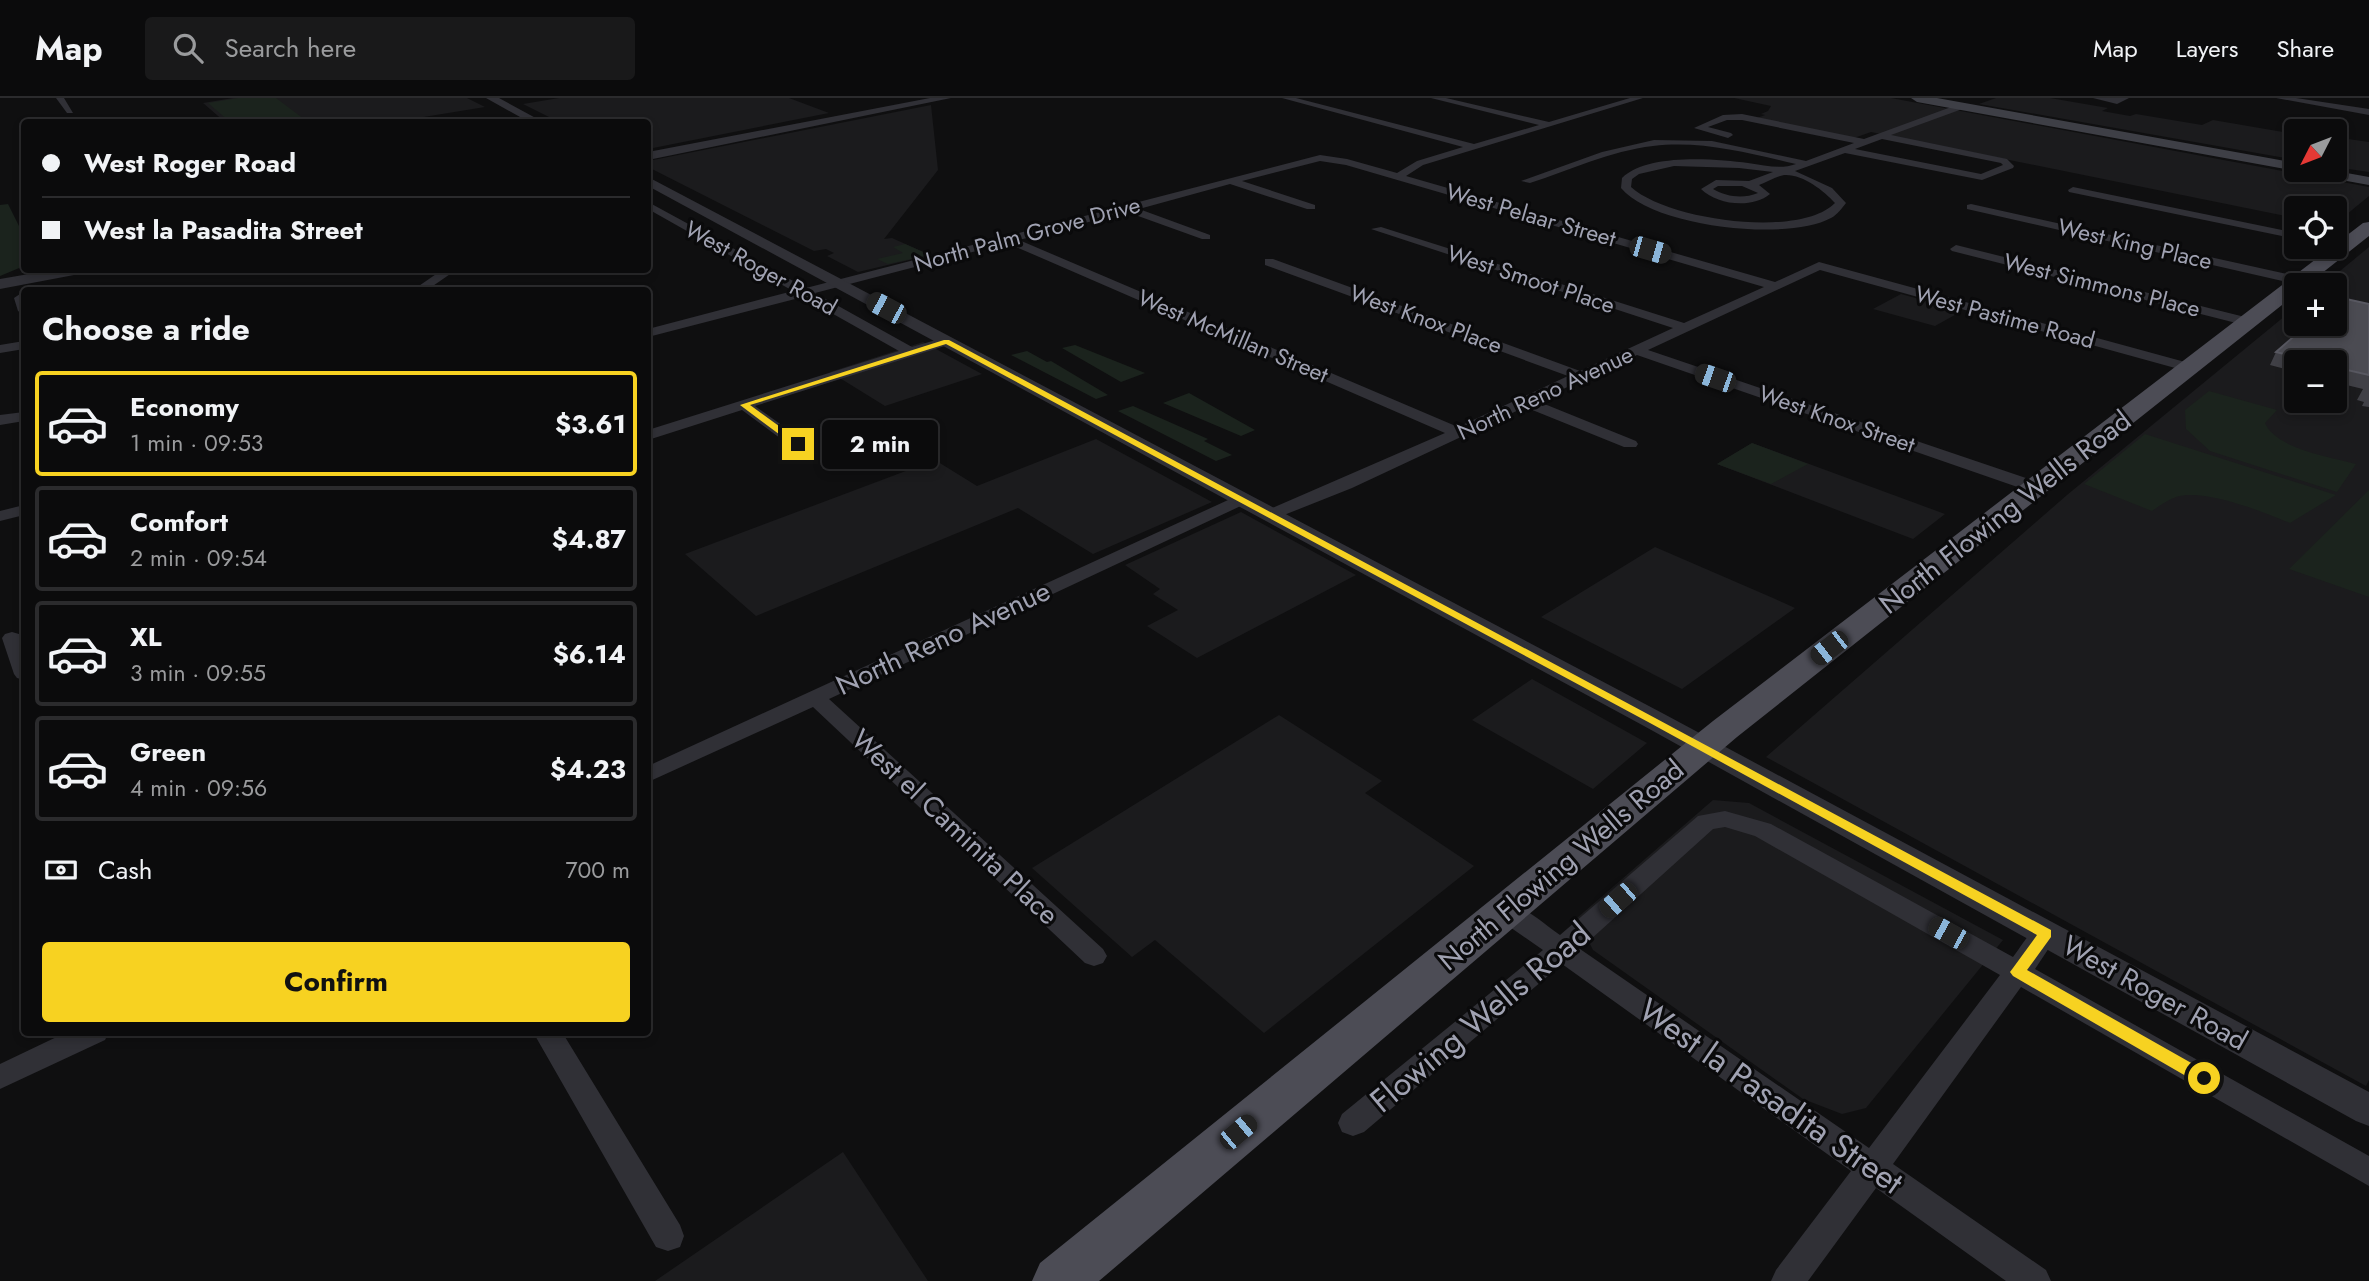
<!DOCTYPE html>
<meta charset="utf-8">
<style>
body{margin:0;font-family:Jost,sans-serif;background:#19191a;color:#f1f3f6;height:100vh;display:flex;flex-direction:column;font-size:26px;white-space:nowrap}
*{box-sizing:border-box;margin:0}
p{font-size:23px;color:#9a9b9d}
.icon{flex:none;width:38px;height:38px;fill:none;stroke:currentColor;stroke-width:2;stroke-linecap:round;stroke-linejoin:round}
.map{position:relative;flex:1;overflow:hidden}
.panel{position:absolute;left:21px;top:189px;width:630px;height:749px;display:flex;flex-direction:column;background:#0b0b0c;border-radius:7px;box-shadow:0 4px 10px #0003,0 0 0 2px #2b2b2d}
.panel>*{flex:none}
.top-card{position:absolute;left:21px;top:21px;width:630px;height:154px;border-radius:7px;box-shadow:0 4px 10px #0003,0 0 0 2px #2b2b2d;display:grid;align-content:center;height:154px;padding:0 21px;background:#0b0b0c}
.needle{width:46px;rotate:228deg}
.controls{position:absolute;left:2284px;top:21px;display:grid;gap:14px}
.controls a{display:grid;place-items:center;width:63px;height:63px;border-radius:7px;background:#0b0b0c;box-shadow:0 4px 10px #0003,0 0 0 2px #2b2b2d;font-size:35px}
.end{position:absolute;width:32px;height:32px;margin:-16px;border:9px solid #f7d221;background:#111;box-shadow:0 0 0 4px #111}
.from{border-radius:50%}
.bubble{position:absolute;height:49px;border-radius:7px;background:#0b0b0c;box-shadow:0 4px 10px #0003,0 0 0 2px #2b2b2d;font-size:23px;font-weight:700;line-height:49px;text-align:center}
.car{position:absolute;width:21px;height:42px;margin:-21px -10px;border-radius:9px;box-shadow:0 0 5px 2px #0007;background:linear-gradient(#222 24%,#8ab4d8 0 40%,#222 0 76%,#8ab4d8 0 86%,#222 0)}
.top-card b{display:flex;align-items:center;gap:24px;height:66px;font-size:26px}
.top-card b+b{border-top:2px solid #2b2b2d}
.top-card i{width:18px;height:18px;background:#f1f3f6}
ul{padding:0;list-style:none}
li{display:flex;align-items:center;gap:21px;height:105px;margin:0 14px 10px;padding:0 7px;border:4px solid #2b2b2d;border-radius:7px}
li div{flex:1}
li b{display:block;font-size:26px}
li em{font-style:normal;font-weight:700}
li.current{border-color:#f7d221}
li>.icon{width:63px;height:63px;stroke-width:1.5}
h2{padding:0 21px;font-size:32px;line-height:84px}
.pay{display:flex;align-items:center;gap:18px;height:77px;padding:0 21px;font-size:26px}
.pay p{margin-inline-start:auto}
.cta{display:flex;gap:14px;margin-top:auto;padding:14px 21px}
.cta a{flex:1;height:80px;border-radius:7px;background:#f7d221;color:#111;font-size:28px;font-weight:700;line-height:80px;text-align:center}
header{display:flex;align-items:center;gap:42px;box-sizing:border-box;height:98px;padding:0 35px;background:#0b0b0c;border-bottom:2px solid #2b2b2d}
header strong{font-size:33px}
nav{display:flex;gap:38px;margin-inline-start:auto;font-size:24px}
.search{width:490px;height:63px;background:#19191a;display:flex;align-items:center;gap:18px;box-sizing:border-box;padding:0 24px;border-radius:7px;color:#9a9b9d;font-size:26px}
.map>svg:first-child{display:block}
.built{fill:#1b1b1d;fill-rule:evenodd}
.green{fill:#1b231d}
.lines{fill:none;stroke-linecap:round;stroke-linejoin:round}
.minor{fill:#303036;fill-rule:evenodd}
.tertiary{fill:#303036;fill-rule:evenodd}
.secondary{fill:#3e3f46;fill-rule:evenodd}
.primary{fill:#4c4c55;fill-rule:evenodd}
.wall{fill:#404046}
.building{fill:#4b4b52;stroke:#585861;stroke-width:2}
.route{fill:#f7d221}
.labels{text-anchor:middle;dominant-baseline:central;stroke-width:6;stroke-linejoin:round;paint-order:stroke}
.far-street-label{font-size:23px;fill:#a0a2b2;stroke:#0a0a0b}
.street-label{font-size:28px;fill:#a0a2b2;stroke:#0a0a0b}
.near-street-label{font-size:33px;fill:#a0a2b2;stroke:#0a0a0b}
</style>
<header>
<strong>Map</strong>
<div class="search"><svg class="icon" aria-label="search" viewBox="0 0 24 24"><circle cx="10" cy="10" r="6"/><path d="M15 15l6 6"/></svg>Search here</div>
<nav><a>Map</a><a>Layers</a><a>Share</a></nav>
</header>
<div class="map">
<svg width="2369" height="1183" viewBox="0 0 2369 1183">
<rect width="100%" height="100%" fill="#0f0f10"/>
<path class="built" d="M233 0H467L485 9 393 24H225L203 5Z
M559 0H789L829 15 648 51V24H559L523 6Z
M1734 0H1891L2369 89V98L2335 126 2334 110H2296V120L1871 34 1854 40 1757 20 1765 17 1761 16 1768 13 1771 8Z
M1996 0H2050L2108 10 2102 13 2130 18 2136 16 2202 27 2213 22 2283 34 2288 31 2303 33H2296V62L1979 6Z
M931 7 938 72 884 141 892 140 930 157 858 174 827 158 834 155 826 151 814 153 648 69V63Z
M2334 39 2369 44V74L2335 69Z
M2369 149V982L2366 988 1766 659 2067 397 2296 209V226H2334V187H2323ZM2296 264H2334V303H2296Z
M1901 196 1962 213 1935 228 1873 211Z
M923 244 982 276 885 308 830 274Z
M1096 341 1212 404 1093 456 1018 410 756 518 685 456 935 362 977 388Z
M1752 345 1945 416 1913 441 1717 366Z
M1241 414 1356 477 1197 560 1147 528 1178 512 1153 496 1160 491 1125 467Z
M1655 449 1773 500 1795 510 1682 591 1541 519Z
M1532 581 1647 645 1593 691 1472 622Z
M1279 617 1382 683 1365 695 1474 768 1264 935 1155 842 1132 859 1032 770Z
M1713 702 1749 705 2003 842 1866 1010 1842 1016 1803 1001 1593 852 1577 820Z
M843 1054 928 1183H655Z"/>
<path class="green" d="M238 0H276L308 24H230L208 5Z
M8 106 24 138V168L0 178V107Z
M905 146 930 157 888 166 877 161 903 155 893 149Z
M1075 247 1145 275 1121 284 1062 250Z
M1027 253 1047 264 1051 263 1108 297 1096 301 1011 257Z
M2209 293 2277 312 2265 325C2276 351 2331 359 2356 366L2337 394 2210 353 2186 331 2185 312Z
M1189 295 1255 332 1241 338 1163 305Z
M1133 308 1208 341 1204 343 1232 357 1216 363 1118 313Z
M2145 336 2336 397 2290 425C2263 414 2204 390 2176 399 2168 402 2159 408 2152 413L2084 386Z
M1752 345 1808 366 1771 386 1717 366Z
M2369 392V499L2289 471Z"/>
<g class="lines">
<path class="minor" d="M56 0H64L73 15H67Z
M1282 0H1296L1474 46 1539 27 1431 0H1446L1549 24 1630 0H1643L1423 67 1406 78 1775 184 1819 164 2196 267 2198 270 2196 273H2186L1820 172 1648 252 2041 385 2043 389 2041 393H2029L1637 257 1537 303 1636 343 1638 346 1636 349H1624L1525 309 1352 390 1269 423 1260 418 1263 414 1445 335 1007 145 815 195 912 249 946 239 953 243 951 246 755 308 804 343 806 346 804 349H792L742 312 648 342V332L899 253 803 199 648 239V231L793 193 648 111V104L806 190 1320 57 1347 61 1397 75 1417 63 1463 49ZM1320 63 1346 67 1764 189 1684 225 1381 129 1371 131 1673 230 1580 273 1273 161H1265V167L1568 278 1458 329 1019 142 1127 114 1202 141H1210V137L1139 111 1230 86 1307 111H1315V107L1242 83Z
M2093 0H2129L2117 6Z
M2276 0H2296L2369 11V17Z
M1962 5 1965 10 1891 37 2007 61 2014 68 2013 70 1982 82 1845 55 1795 73 1832 90 1846 105C1842 110 1837 117 1831 120 1787 144 1653 129 1621 90L1622 80C1648 55 1715 61 1748 65 1765 67 1780 72 1796 66 1749 55 1701 42 1653 48 1610 53 1570 72 1530 85L1521 83 1602 54 1654 42 1712 43 1806 63 1854 45 1742 22H1727L1708 29 1731 35 1733 37 1728 40 1694 30 1723 17 1742 16 1864 41ZM1882 41 2001 65 2003 67 1981 76 1855 51ZM1674 68 1739 70 1773 74 1749 83 1716 82 1701 91C1717 107 1752 111 1770 96L1759 87C1767 84 1778 77 1786 77 1804 77 1824 93 1835 105 1800 141 1667 122 1631 89L1632 81 1639 76ZM1718 88H1742L1758 95C1743 101 1727 99 1713 91Z
M2073 89 2296 135V141L2069 94 2068 92Z
M1971 106 2300 179 2306 183 2300 187 1967 111V107Z
M1956 147 2253 221 2255 224 2248 228 1952 153 1950 151Z
M442 172H456L427 192H413Z
M20 196 24 197V217L18 213 14 200Z
M24 243V251L0 255V247Z
M24 314V323L0 327V317Z
M1239 397 1245 398 1247 402 1245 406 829 601 1103 851 1107 858 1103 865 1094 868 1085 865 813 609 648 684V668Z
M24 407V417L0 423V413Z
M12 534 19 536 24 547V582L17 580 14 576 2 540 5 536Z
M1725 713 1771 726 2013 859C2025 844 2034 821 2055 828L2059 835 2035 871 2369 1058V1088L2021 889 1893 1066 2046 1172 2051 1183H2006L1876 1090 1808 1183H1771L1776 1172 1851 1073 1562 866 1364 1034 1353 1038 1342 1034 1338 1025 1342 1016 1543 852 1497 820 1493 813 1497 806C1518 800 1543 826 1560 837L1698 718ZM1725 729 1755 738 2000 877 1869 1050 1580 851 1713 731Z
M67 934H109L105 942 0 991V966Z
M533 934H562L680 1127 684 1138 680 1149 668 1153 656 1149Z"/>
<path class="tertiary" d="M486 0H499L543 24H529Z
M930 0H951L648 62V54Z
M648 79 1664 616 2369 994V1028L2356 1023 1644 628 648 88Z
M52 172H82L74 177 0 191V181Z"/>
<path class="secondary" d="M1911 0H1937L2296 65V72H2330L2369 79V87L2308 76 2301 72 2296 73 1917 4Z"/>
<path class="primary" d="M2369 124V138L2307 187H2296V196L1737 639 1099 1183H1032L1040 1165 1713 623 2363 125Z"/>
</g>
<path class="wall" d="M2369 206V309L2362 308 2364 304 2357 302 2363 291 2334 284V264H2296V274L2270 267 2276 254Z"/>
<path class="building" d="M2337 199 2369 206V277L2334 269V264H2317L2276 254 2308 226H2334V202Z"/>
<path class="route" d="M944 242H949L2051 832V839L2027 872 2209 975 2212 980 2209 985H2198L2013 878 2010 874 2013 870 2037 837 1650 625 946 246 750 307 801 344V348H795L740 307Z"/>
<g class="labels">
<g class="far-street-label">
<text transform="translate(1531 117) rotate(16)">West Pelaar Street</text>
<text transform="translate(1027 136) rotate(-15)">North Palm Grove Drive</text>
<text transform="translate(2135 146) rotate(13)">West King Place</text>
<text transform="translate(761 170) rotate(29)">West Roger Road</text>
<text transform="translate(1531 181) rotate(18)">West Smoot Place</text>
<text transform="translate(2102 187) rotate(14)">West Simmons Place</text>
<text transform="translate(2005 219) rotate(15)">West Pastime Road</text>
<text transform="translate(1426 221) rotate(20)">West Knox Place</text>
<text transform="translate(1233 238) rotate(23)">West McMillan Street</text>
<text transform="translate(1545 295) rotate(-25)">North Reno Avenue</text>
<text transform="translate(1837 321) rotate(19)">West Knox Street</text>
</g>
<g class="street-label">
<text transform="translate(2005 414) rotate(-38)">North Flowing Wells Road</text>
<text transform="translate(943 540) rotate(-25)">North Reno Avenue</text>
<text transform="translate(955 729) rotate(43)">West el Caminita Place</text>
<text transform="translate(1561 767) rotate(-40)">North Flowing Wells Road</text>
<text transform="translate(2155 895) rotate(29)">West Roger Road</text>
</g>
<g class="near-street-label">
<text transform="translate(1480 919) rotate(-40)">Flowing Wells Road</text>
<text transform="translate(1771 998) rotate(35)">West la Pasadita Street</text>
</g>
</g>
</svg>
<div class="controls">
<a><svg class="needle" viewBox="-14 -14 28 28"><path d="M0-13l5 13h-10z" fill="#e53935"/><path d="M0 13l5-13h-10z" fill="#9a9b9d"/></svg></a>
<a><svg class="icon" aria-label="locate" viewBox="0 0 24 24"><circle cx="12" cy="12" r="6"/><path d="M12 2v4M12 18v4M2 12h4M18 12h4"/></svg></a>
<a>+</a>
<a>−</a>
</div>
<i class="end from" style="left:2204px;top:980px"></i>
<i class="end" style="left:798px;top:346px"></i>
<div class="bubble" style="left:822px;top:322px;width:116px">2 min</div>
<i class="car" style="left:1650px;top:152px;rotate:106deg"></i>
<i class="car" style="left:886px;top:210px;rotate:298deg"></i>
<i class="car" style="left:1715px;top:280px;rotate:289deg"></i>
<i class="car" style="left:1829px;top:550px;rotate:232deg"></i>
<i class="car" style="left:1618px;top:802px;rotate:229deg"></i>
<i class="car" style="left:1948px;top:835px;rotate:299deg"></i>
<i class="car" style="left:1238px;top:1034px;rotate:50deg"></i>
<div class="top-card">
<b><i class="from"></i>West Roger Road</b>
<b><i></i>West la Pasadita Street</b>
</div>
<section class="panel">
<h2>Choose a ride</h2>
<ul>
<li class="current"><svg class="icon" aria-label="car" viewBox="0 0 24 24"><path d="M5 17H2v-5l4-1 3-4h7l3 4 3 1v5h-3M9 17h6M6 11h13"/><circle cx="7" cy="17" r="2"/><circle cx="17" cy="17" r="2"/></svg><div><b>Economy</b><p>1 min · 09:53</p></div><em>$3.61</em></li>
<li><svg class="icon" aria-label="car" viewBox="0 0 24 24"><path d="M5 17H2v-5l4-1 3-4h7l3 4 3 1v5h-3M9 17h6M6 11h13"/><circle cx="7" cy="17" r="2"/><circle cx="17" cy="17" r="2"/></svg><div><b>Comfort</b><p>2 min · 09:54</p></div><em>$4.87</em></li>
<li><svg class="icon" aria-label="car" viewBox="0 0 24 24"><path d="M5 17H2v-5l4-1 3-4h7l3 4 3 1v5h-3M9 17h6M6 11h13"/><circle cx="7" cy="17" r="2"/><circle cx="17" cy="17" r="2"/></svg><div><b>XL</b><p>3 min · 09:55</p></div><em>$6.14</em></li>
<li><svg class="icon" aria-label="car" viewBox="0 0 24 24"><path d="M5 17H2v-5l4-1 3-4h7l3 4 3 1v5h-3M9 17h6M6 11h13"/><circle cx="7" cy="17" r="2"/><circle cx="17" cy="17" r="2"/></svg><div><b>Green</b><p>4 min · 09:56</p></div><em>$4.23</em></li>
</ul>
<div class="pay"><svg class="icon" aria-label="cash" viewBox="0 0 24 24"><path d="M3 7h18v10H3z"/><circle cx="12" cy="12" r="2"/></svg>Cash<p>700 m</p></div>
<div class="cta"><a>Confirm</a></div>
</section>
</div>
